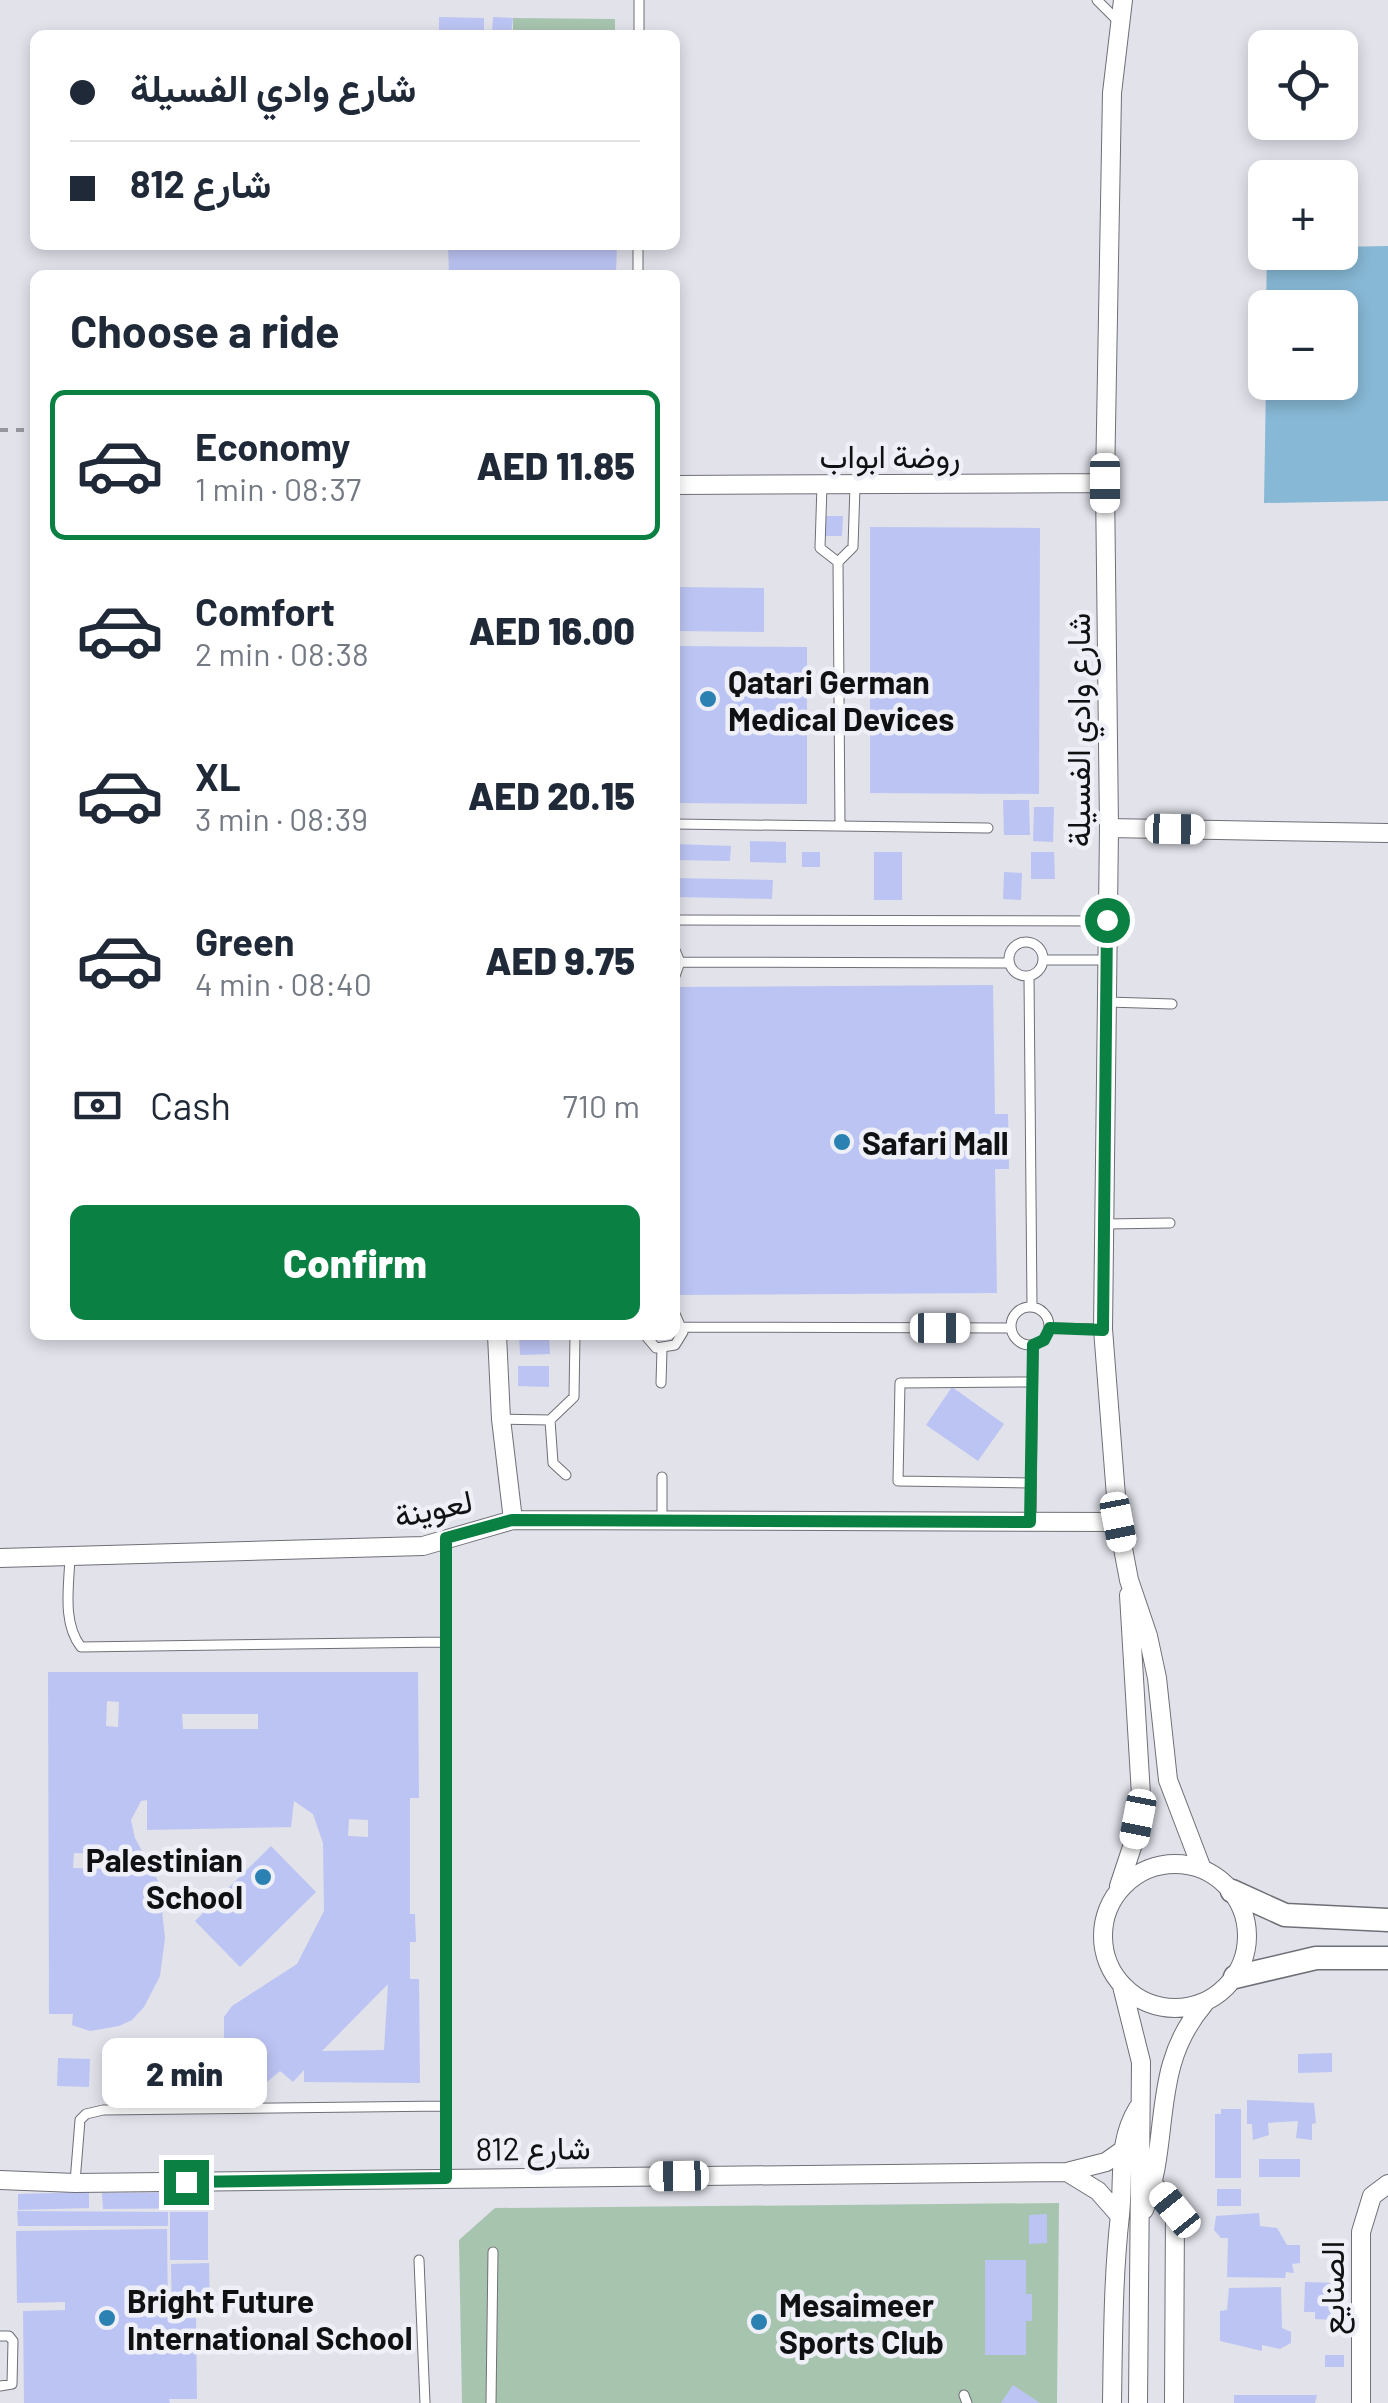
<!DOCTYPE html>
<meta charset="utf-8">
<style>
body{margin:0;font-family:Barlow,Vazirmatn,sans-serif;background:#f6f6f7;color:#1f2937;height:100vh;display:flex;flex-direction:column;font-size:38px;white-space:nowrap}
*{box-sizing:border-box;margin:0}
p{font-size:32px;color:#747a83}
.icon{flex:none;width:55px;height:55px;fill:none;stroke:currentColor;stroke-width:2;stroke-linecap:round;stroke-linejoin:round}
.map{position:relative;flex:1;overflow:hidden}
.drawer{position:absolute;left:30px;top:270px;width:650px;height:1070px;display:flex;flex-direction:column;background:#fff;border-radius:15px;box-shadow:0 5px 15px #0003}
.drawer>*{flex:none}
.banner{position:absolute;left:30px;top:30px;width:650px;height:220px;border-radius:15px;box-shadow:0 5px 15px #0003;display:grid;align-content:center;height:220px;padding:0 40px;background:#fff}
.tools{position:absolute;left:1248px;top:30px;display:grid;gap:20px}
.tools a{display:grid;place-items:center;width:110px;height:110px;border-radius:15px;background:#fff;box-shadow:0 5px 15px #0003;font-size:50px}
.end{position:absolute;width:45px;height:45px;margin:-22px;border:12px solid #0b8043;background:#fff;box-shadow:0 0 0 5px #fff}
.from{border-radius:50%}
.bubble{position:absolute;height:70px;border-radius:15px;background:#fff;box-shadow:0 5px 15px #0003;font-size:32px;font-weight:800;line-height:70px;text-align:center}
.car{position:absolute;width:30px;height:60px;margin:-30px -15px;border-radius:12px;box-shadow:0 0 8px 2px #0007;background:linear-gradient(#fff 24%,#345 0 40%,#fff 0 76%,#345 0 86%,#fff 0)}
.banner b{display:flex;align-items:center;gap:35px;height:95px;font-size:38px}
.banner b+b{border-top:2px solid #e0e1e3}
.banner i{width:25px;height:25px;background:#1f2937}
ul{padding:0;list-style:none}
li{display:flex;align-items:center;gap:30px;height:150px;margin:0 20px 15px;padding:0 20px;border:5px solid transparent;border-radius:15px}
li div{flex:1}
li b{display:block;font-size:38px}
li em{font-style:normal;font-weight:800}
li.on{border-color:#0b8043}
li>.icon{width:90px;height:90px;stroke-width:1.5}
h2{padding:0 40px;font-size:45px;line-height:120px}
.pay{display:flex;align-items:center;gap:25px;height:110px;padding:0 40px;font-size:38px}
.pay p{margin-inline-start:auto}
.action{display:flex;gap:20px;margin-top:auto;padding:20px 40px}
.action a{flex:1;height:115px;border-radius:15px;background:#0b8043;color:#fff;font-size:40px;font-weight:800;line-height:115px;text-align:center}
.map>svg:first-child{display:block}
.green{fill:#a7c4af}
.water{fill:#87b8d5}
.building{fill:#bcc4f3;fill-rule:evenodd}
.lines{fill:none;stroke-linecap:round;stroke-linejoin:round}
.lane-casing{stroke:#6f7077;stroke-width:11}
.street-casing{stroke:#6f7077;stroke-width:20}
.secondary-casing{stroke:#6f7077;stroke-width:25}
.path{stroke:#96979d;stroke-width:4;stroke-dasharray:8 8;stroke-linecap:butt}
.lane{stroke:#fff;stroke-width:9}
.street{stroke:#fff;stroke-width:18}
.secondary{stroke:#fff;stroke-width:22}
.route{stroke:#0b8043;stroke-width:12}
.poi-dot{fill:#2b81b1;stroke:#eeeff7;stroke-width:4}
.labels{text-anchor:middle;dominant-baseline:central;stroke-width:9;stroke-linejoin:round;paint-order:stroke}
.street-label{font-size:32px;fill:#101113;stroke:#eeeff7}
.poi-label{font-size:32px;font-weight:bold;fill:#101113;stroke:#eeeff7;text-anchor:start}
</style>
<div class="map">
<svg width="1388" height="2403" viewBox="0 0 1388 2403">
<rect width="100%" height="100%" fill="#e1e2ea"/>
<path class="green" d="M513 18 615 19V35H513Z
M1059 2203 1057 2403H462L459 2240 495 2208Z"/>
<path class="water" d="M1388 246V501L1264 503 1266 383 1340 382V308L1266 307 1267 253 1340 252V247Z"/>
<path class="building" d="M439 17 484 18V35H439Z
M493 17 513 18 511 35H492Z
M448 245H617L616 275 528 272V275H508V272L449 275Z
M823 516H843L842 536H823Z
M870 527 1040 528 1039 794 870 793Z
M675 587 764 588V632L675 631Z
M675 646 807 647V804L675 803Z
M1003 800H1029L1030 835H1004Z
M1034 807H1054L1053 842 1033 841Z
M750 841 786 842V863L750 862Z
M675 844 731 846 730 861 675 860Z
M802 852H820V867H802Z
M874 852H902V900H874Z
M1031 852H1054L1055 879H1031Z
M1004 872 1022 873 1021 900 1003 899Z
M675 878 773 880 772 899 675 897Z
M993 985 995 1114H1008L1009 1169H995L997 1293 675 1295V987Z
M519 1335H549L550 1354 520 1355Z
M518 1366H549V1387L518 1386Z
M952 1387 1004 1424 978 1461 926 1425Z
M48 1672H418L419 1798H410V1914H415L416 1942H410V1979H419L420 2083 304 2082V2070L293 2082 280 2071 267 2082 258 2081 241 2075 224 2055V2017L232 2006 297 1964 324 1911 323 1843 313 1814 294 1801 291 1827 147 1830V1800L141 1801 131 1820 135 1838 159 1883 165 1938 160 1976 144 2007 132 2020 119 2026 90 2031 72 2025 73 2014H49ZM107 1701 119 1702 118 1727 106 1726ZM182 1714H258V1729H183ZM349 1819 368 1820V1837L348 1836ZM74 1853 104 1854V1869L73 1868ZM388 1984 384 2050 322 2051Z
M271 1846 316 1892 240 1967 195 1921Z
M1332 2053V2072L1298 2073V2054Z
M58 2058 90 2059 89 2087 57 2086Z
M1247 2100 1314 2103 1316 2123 1312 2124V2140L1296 2138 1298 2121 1268 2123 1269 2135 1253 2140 1252 2124H1247Z
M1221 2109H1241V2178H1215V2114H1221Z
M1259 2159H1300V2177H1259Z
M1217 2189H1241V2206H1217Z
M89 2192V2208L18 2210V2194Z
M211 2192V2208L103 2209 102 2193Z
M17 2211 168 2212V2226H18Z
M170 2212H208V2260H170Z
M1259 2213 1260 2226 1277 2228 1287 2245H1300V2263L1292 2264 1294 2273 1286 2272 1285 2278 1227 2277 1228 2238H1221L1214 2230 1216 2216Z
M1047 2214V2243L1029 2244V2215Z
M167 2229 168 2318H196L197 2399H169L170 2403H24L23 2311 65 2310V2302L17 2303 16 2231Z
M985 2260H1026V2294H1032V2321H1026V2355H985Z
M209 2263 210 2313H172L171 2264Z
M1305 2282 1335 2283 1334 2320 1315 2319V2312H1304Z
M1281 2287 1282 2328 1291 2332V2343L1280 2349 1262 2345V2351L1220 2341V2311L1227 2310 1229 2288Z
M1325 2355H1344V2367H1325Z
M1013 2385 1040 2403H1001Z
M1234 2395H1317L1315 2403H1234Z"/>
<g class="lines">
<g class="lane-casing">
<path id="lane" d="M1097 0 1119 22
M639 35V0
M638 275V245
M822 485 820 548 838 562
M675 824 988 828
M840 826 838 562 853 547 855 486
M675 920 1107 921
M1009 959a17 17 0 1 1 34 0a17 17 0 1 1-34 0Z
M675 950 680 962 675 976
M1044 960H1107
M680 962 1009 963
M1029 977 1032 1306
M1108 1002 1172 1004
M1106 1224 1170 1223
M1011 1326a19 19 0 1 1 38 0a19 19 0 1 1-38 0Z
M683 1327 1011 1328
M1050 1328 1102 1329
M645 1335 656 1348 675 1345 683 1332 675 1314
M661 1383 662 1349
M501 1419 550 1420 574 1397 575 1335
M550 1420 553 1463 566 1475
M662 1477V1518
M1031 1483 898 1481 900 1383 1032 1382
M1031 1521 1033 1345
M70 1557C69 1586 62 1623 81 1647L444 1642
M446 2178V1540
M75 2182 80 2120 86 2114 103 2110 446 2106
M419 2260 425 2403
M0 2336H9L13 2341 12 2384 0 2386
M964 2395 967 2403
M491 2403 493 2252"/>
</g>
<g class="street-casing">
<path id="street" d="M1123 0 1112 93 1105 483 1109 828 1103 1329 1118 1522 1129 1580 1148 1636 1157 1678 1168 1780 1202 1869
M675 485 1105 483
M1109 828 1388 833
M497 1335 501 1419 513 1520
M0 1558 423 1546 513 1520 1118 1522
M1103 1936a72 72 0 1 1 144 0a72 72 0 1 1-144 0Z
M1119 1886 1133 1844 1141 1795 1129 1595
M1122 1986 1141 2062 1138 2403
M1067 2172 1098 2191 1120 2216
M0 2180 75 2183 1067 2172 1106 2162 1123 2150
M1154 2185 1175 2210 1174 2403
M1144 2210C1172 2138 1149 2068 1204 2004
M1112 2403C1113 2340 1113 2277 1120 2215 1124 2176 1117 2142 1138 2108
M1361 2403V2232L1372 2196 1388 2184"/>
</g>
<g class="secondary-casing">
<path id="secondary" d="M1232 1891 1285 1915 1388 1920
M1235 1977 1316 1958H1388"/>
</g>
<path class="path" d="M0 430H35"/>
<use href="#lane" class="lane"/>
<use href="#street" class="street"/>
<use href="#secondary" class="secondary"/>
</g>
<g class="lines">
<path class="route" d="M186 2182 446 2178V1538L512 1520 1030 1522 1033 1345 1044 1340 1050 1328 1103 1330 1107 920"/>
</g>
<g class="poi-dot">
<circle cx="708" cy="699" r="10"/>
<circle cx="842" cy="1142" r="10"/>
<circle cx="263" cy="1877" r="10"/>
<circle cx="107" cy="2318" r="10"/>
<circle cx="759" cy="2322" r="10"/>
</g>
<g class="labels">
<g class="street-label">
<text x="890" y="455">روضة ابواب</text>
<text transform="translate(1077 730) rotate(-90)">شارع وادي الفسيلة</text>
<text transform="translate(433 1507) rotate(-12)">لعوينة</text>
<text transform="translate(533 2147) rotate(-1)">شارع 812</text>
<text transform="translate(1331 2288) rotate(-90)">الصنايع</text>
</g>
<g class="poi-label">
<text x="728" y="681">Qatari German<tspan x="728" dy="37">Medical Devices</tspan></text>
<text x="862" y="1142">Safari Mall</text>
<text x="243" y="1859" text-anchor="end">Palestinian<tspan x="243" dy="37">School</tspan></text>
<text x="127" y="2300">Bright Future<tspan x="127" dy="37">International School</tspan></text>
<text x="779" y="2304">Mesaimeer<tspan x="779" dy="37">Sports Club</tspan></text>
</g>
</g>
</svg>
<div class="tools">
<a><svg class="icon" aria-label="locate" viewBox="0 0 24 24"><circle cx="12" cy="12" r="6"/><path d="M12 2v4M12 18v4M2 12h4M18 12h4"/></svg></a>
<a>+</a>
<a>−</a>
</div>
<i class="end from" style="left:1107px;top:920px"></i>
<i class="end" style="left:186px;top:2182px"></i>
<div class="bubble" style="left:102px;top:2038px;width:165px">2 min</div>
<i class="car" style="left:1105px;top:483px;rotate:180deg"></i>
<i class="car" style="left:1175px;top:829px;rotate:91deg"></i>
<i class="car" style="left:940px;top:1328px;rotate:90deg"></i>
<i class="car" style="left:1118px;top:1522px;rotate:169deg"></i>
<i class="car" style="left:1138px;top:1819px;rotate:191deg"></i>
<i class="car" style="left:679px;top:2176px;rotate:269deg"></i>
<i class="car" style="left:1175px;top:2210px;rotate:321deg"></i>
<div class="banner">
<b><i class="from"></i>شارع وادي الفسيلة</b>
<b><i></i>شارع 812</b>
</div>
<section class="drawer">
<h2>Choose a ride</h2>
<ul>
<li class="on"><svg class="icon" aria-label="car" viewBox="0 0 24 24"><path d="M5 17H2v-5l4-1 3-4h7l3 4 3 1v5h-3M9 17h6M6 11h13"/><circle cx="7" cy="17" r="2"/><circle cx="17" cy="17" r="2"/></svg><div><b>Economy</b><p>1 min · 08:37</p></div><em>AED 11.85</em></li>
<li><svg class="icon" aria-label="car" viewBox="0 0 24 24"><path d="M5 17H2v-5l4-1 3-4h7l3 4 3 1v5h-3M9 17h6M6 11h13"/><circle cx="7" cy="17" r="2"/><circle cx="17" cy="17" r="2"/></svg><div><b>Comfort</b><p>2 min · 08:38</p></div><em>AED 16.00</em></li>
<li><svg class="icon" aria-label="car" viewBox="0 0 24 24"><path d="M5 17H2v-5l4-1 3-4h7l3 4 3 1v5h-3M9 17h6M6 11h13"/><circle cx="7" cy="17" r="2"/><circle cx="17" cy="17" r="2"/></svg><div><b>XL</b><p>3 min · 08:39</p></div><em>AED 20.15</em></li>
<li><svg class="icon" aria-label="car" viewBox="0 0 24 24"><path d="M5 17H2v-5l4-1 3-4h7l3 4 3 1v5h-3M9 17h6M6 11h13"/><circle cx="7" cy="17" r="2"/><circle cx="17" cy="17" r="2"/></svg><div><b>Green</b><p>4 min · 08:40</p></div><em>AED 9.75</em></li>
</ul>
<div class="pay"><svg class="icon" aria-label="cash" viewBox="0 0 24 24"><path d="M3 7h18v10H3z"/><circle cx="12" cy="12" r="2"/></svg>Cash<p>710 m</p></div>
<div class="action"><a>Confirm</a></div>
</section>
</div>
